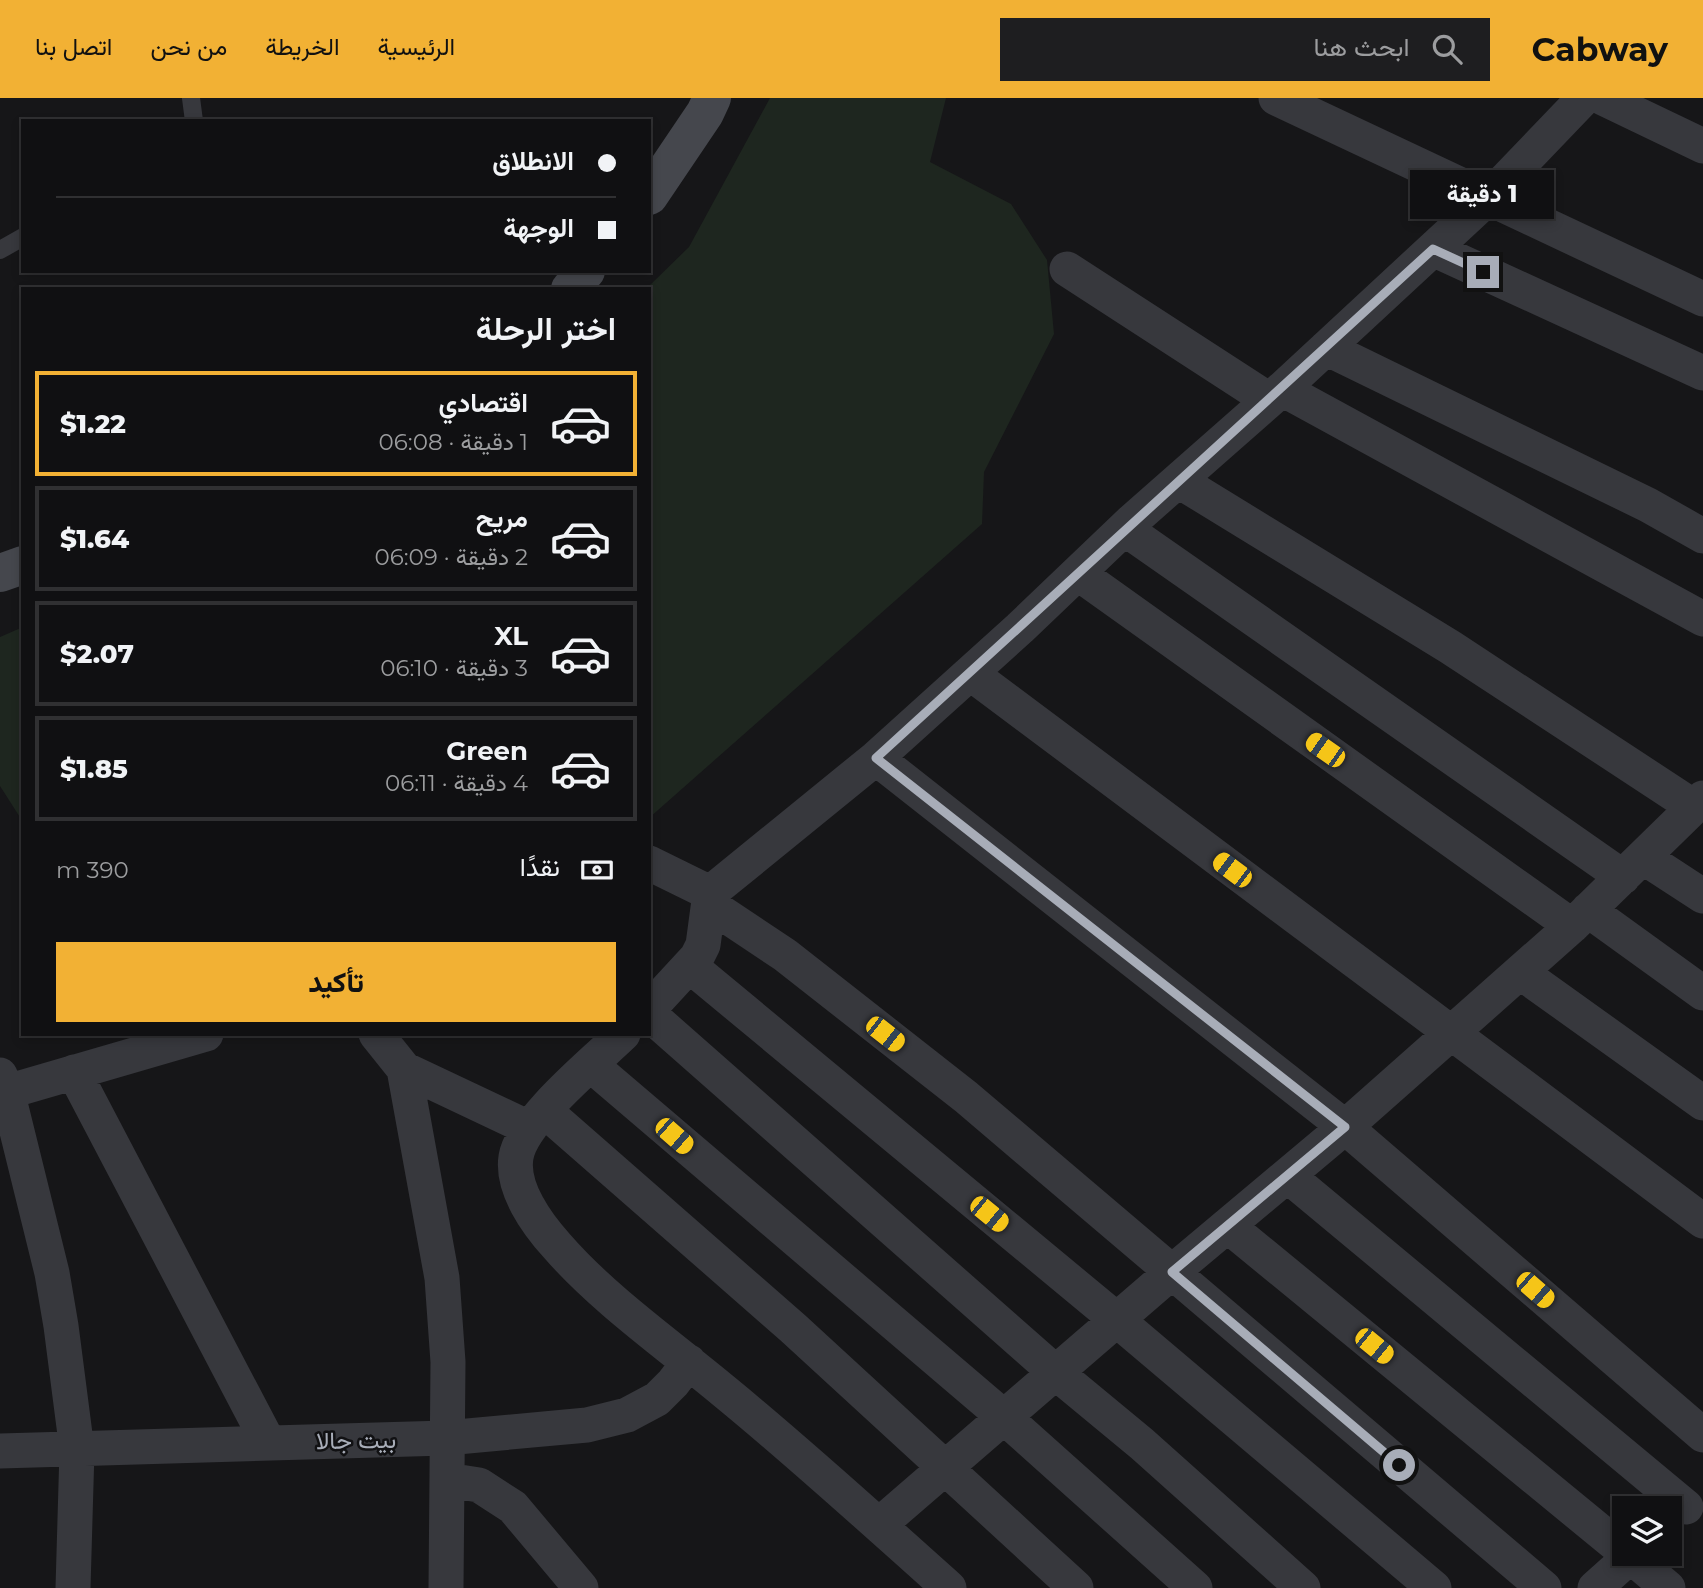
<!DOCTYPE html>
<html lang="ar">
<meta charset="utf-8">
<style>
body{margin:0;font-family:Montserrat,Vazirmatn,sans-serif;background:#1e1e20;color:#f1f3f6;direction:rtl;height:100vh;display:flex;flex-direction:column;font-size:26px;white-space:nowrap}
*{box-sizing:border-box;margin:0}
p{font-size:23px;color:#9c9d9f}
.icon{flex:none;width:38px;height:38px;fill:none;stroke:currentColor;stroke-width:2;stroke-linecap:round;stroke-linejoin:round}
.map{position:relative;flex:1;overflow:hidden;direction:ltr}
.sheet{position:absolute;left:21px;top:189px;width:630px;height:749px;display:flex;flex-direction:column;background:#101012;border-radius:0px;box-shadow:0 4px 10px #0003,0 0 0 2px #303032;direction:rtl}
.sheet>*{flex:none}
.top-card{position:absolute;left:21px;top:21px;width:630px;height:154px;border-radius:0px;box-shadow:0 4px 10px #0003,0 0 0 2px #303032;direction:rtl;display:grid;align-content:center;height:154px;padding:0 35px;background:#101012}
.buttons{position:absolute;left:1612px;top:1398px;display:grid;gap:14px}
.buttons a{display:grid;place-items:center;width:70px;height:70px;border-radius:0px;background:#101012;box-shadow:0 4px 10px #0003,0 0 0 2px #303032;font-size:35px}
.end{position:absolute;width:32px;height:32px;margin:-16px;border:9px solid #a8adb8;background:#111;box-shadow:0 0 0 4px #111}
.from{border-radius:50%}
.bubble{position:absolute;height:49px;border-radius:0px;background:#101012;box-shadow:0 4px 10px #0003,0 0 0 2px #303032;font-size:23px;font-weight:800;line-height:49px;text-align:center;direction:rtl}
.car{position:absolute;width:21px;height:42px;margin:-21px -10px;border-radius:9px;box-shadow:0 0 5px 2px #0007;background:linear-gradient(#f5c518 24%,#345 0 40%,#f5c518 0 76%,#345 0 86%,#f5c518 0)}
.top-card b{display:flex;align-items:center;gap:24px;height:66px;font-size:26px}
.top-card b+b{border-top:2px solid #303032}
.top-card i{width:18px;height:18px;background:#f1f3f6}
ul{padding:0;list-style:none}
li{display:flex;align-items:center;gap:21px;height:105px;margin:0 14px 10px;padding:0 21px;border:4px solid #303032;border-radius:0px}
li div{flex:1}
li b{display:block;font-size:26px}
li em{font-style:normal;font-weight:800}
li.active{border-color:#f2b134}
li>.icon{width:63px;height:63px;stroke-width:1.5}
h2{padding:0 35px;font-size:32px;line-height:84px}
.pay{display:flex;align-items:center;gap:18px;height:77px;padding:0 35px;font-size:26px}
.pay p{margin-inline-start:auto}
.action{display:flex;gap:14px;margin-top:auto;padding:14px 35px}
.action a{flex:1;height:80px;border-radius:0px;background:#f2b134;color:#111;font-size:28px;font-weight:800;line-height:80px;text-align:center}
header{display:flex;align-items:center;gap:42px;box-sizing:border-box;height:98px;padding:0 35px;background:#f2b134;color:#111}
header strong{font-size:33px}
nav{display:flex;gap:38px;margin-inline-start:auto;font-size:24px}
.search{width:490px;height:63px;background:#1e1e20;display:flex;align-items:center;gap:18px;box-sizing:border-box;padding:0 24px;border-radius:0px;color:#9c9d9f;font-size:26px}
.map>svg:first-child{display:block}
.green{fill:#1e261f}
.lines{fill:none;stroke-linecap:round;stroke-linejoin:round}
.lane{stroke:#37383d;stroke-width:18}
.street{stroke:#37383d;stroke-width:35}
.secondary{stroke:#45474d;stroke-width:38}
.route{stroke:#a8adb8;stroke-width:9}
.labels{text-anchor:middle;dominant-baseline:central;stroke-width:5;stroke-linejoin:round;paint-order:stroke}
.street-label{font-size:24px;fill:#a8adb8;stroke:#111113}
</style>
<header>
<strong>Cabway</strong>
<div class="search"><svg class="icon" aria-label="search" viewBox="0 0 24 24"><circle cx="10" cy="10" r="6"/><path d="M15 15l6 6"/></svg>ابحث هنا</div>
<nav><a>الرئيسية</a><a>الخريطة</a><a>من نحن</a><a>اتصل بنا</a></nav>
</header>
<div class="map">
<svg width="1703" height="1490" viewBox="0 0 1703 1490">
<rect width="100%" height="100%" fill="#161618"/>
<path class="green" d="M770 0H946L930 64 1011 106 1047 162 1054 236 984 374 982 426 649 720V191H646L689 149Z
M23 529V724L0 688V539Z"/>
<g class="lines">
<path class="lane" d="M191 0 194 23
M0 152 23 139"/>
<path class="street" d="M1276 0 1703 201
M1603 0 1703 48
M1433 151 1703 275
M1067 171 1269 302
M1326 250 1648 407 1703 438
M1282 291 1703 521
M1179 383 1450 549 1694 709
M1125 431 1623 779
M1079 476 1572 828
M970 575 1703 1123
M876 660 1345 1029 1703 1337
M1643 759 1703 798
M649 765 710 795
M710 807 785 857 966 999 1544 1490
M1588 812 1703 895
M690 868 1117 1222 1434 1490
M1520 874 1703 1005
M649 911 697 859 703 847 710 795 876 660 1020 530 1131 424 1282 291 1487 101 1584 0
M649 916 1055 1274 1142 1346 1303 1490
M376 936 404 971 442 1180 448 1264 446 1490
M623 936C595 963 522 1022 516 1059 511 1090 537 1126 557 1148 604 1202 670 1248 725 1294 802 1357 875 1424 949 1490
M591 967 1005 1320 1195 1490
M404 971 529 1030
M74 974 268 1344
M0 977 7 993 52 1175 61 1228 77 1352 73 1490
M0 996 206 936
M545 1013 793 1230 1076 1490
M1288 1078 1686 1409
M1228 1128 1624 1453
M0 1353 446 1340 587 1327 627 1317 657 1301 673 1285 689 1264
M447 1382 479 1387 513 1409 581 1490
M879 1427 1172 1174 1345 1029 1572 828 1703 700
M1628 1456 1668 1490
M1595 1490 1633 1456"/>
<path class="secondary" d="M649 98 705 15 712 0
M570 191 586 173
M0 475 23 467"/>
</g>
<g class="lines">
<path class="route" d="M1399 1367 1172 1174 1345 1029 876 660 1433 151 1483 174"/>
</g>
<g class="labels">
<g class="street-label">
<text transform="translate(356 1342) rotate(-1)">بيت جالا</text>
</g>
</g>
</svg>
<div class="buttons">
<a><svg class="icon" aria-label="layers" viewBox="0 0 24 24"><path d="M12 4l9 5-9 5-9-5zM3 14l9 5 9-5"/></svg></a>
</div>
<i class="end from" style="left:1399px;top:1367px"></i>
<i class="end" style="left:1483px;top:174px"></i>
<div class="bubble" style="left:1410px;top:72px;width:144px">1 دقيقة</div>
<i class="car" style="left:1325px;top:652px;rotate:305deg"></i>
<i class="car" style="left:1232px;top:772px;rotate:307deg"></i>
<i class="car" style="left:885px;top:936px;rotate:128deg"></i>
<i class="car" style="left:674px;top:1038px;rotate:131deg"></i>
<i class="car" style="left:989px;top:1116px;rotate:129deg"></i>
<i class="car" style="left:1535px;top:1192px;rotate:131deg"></i>
<i class="car" style="left:1374px;top:1248px;rotate:129deg"></i>
<div class="top-card">
<b><i class="from"></i>الانطلاق</b>
<b><i></i>الوجهة</b>
</div>
<section class="sheet">
<h2>اختر الرحلة</h2>
<ul>
<li class="active"><svg class="icon" aria-label="car" viewBox="0 0 24 24"><path d="M5 17H2v-5l4-1 3-4h7l3 4 3 1v5h-3M9 17h6M6 11h13"/><circle cx="7" cy="17" r="2"/><circle cx="17" cy="17" r="2"/></svg><div><b>اقتصادي</b><p>1 دقيقة · 06:08</p></div><em>$1.22</em></li>
<li><svg class="icon" aria-label="car" viewBox="0 0 24 24"><path d="M5 17H2v-5l4-1 3-4h7l3 4 3 1v5h-3M9 17h6M6 11h13"/><circle cx="7" cy="17" r="2"/><circle cx="17" cy="17" r="2"/></svg><div><b>مريح</b><p>2 دقيقة · 06:09</p></div><em>$1.64</em></li>
<li><svg class="icon" aria-label="car" viewBox="0 0 24 24"><path d="M5 17H2v-5l4-1 3-4h7l3 4 3 1v5h-3M9 17h6M6 11h13"/><circle cx="7" cy="17" r="2"/><circle cx="17" cy="17" r="2"/></svg><div><b>XL</b><p>3 دقيقة · 06:10</p></div><em>$2.07</em></li>
<li><svg class="icon" aria-label="car" viewBox="0 0 24 24"><path d="M5 17H2v-5l4-1 3-4h7l3 4 3 1v5h-3M9 17h6M6 11h13"/><circle cx="7" cy="17" r="2"/><circle cx="17" cy="17" r="2"/></svg><div><b>Green</b><p>4 دقيقة · 06:11</p></div><em>$1.85</em></li>
</ul>
<div class="pay"><svg class="icon" aria-label="cash" viewBox="0 0 24 24"><path d="M3 7h18v10H3z"/><circle cx="12" cy="12" r="2"/></svg>نقدًا<p>390 m</p></div>
<div class="action"><a>تأكيد</a></div>
</section>
</div>
